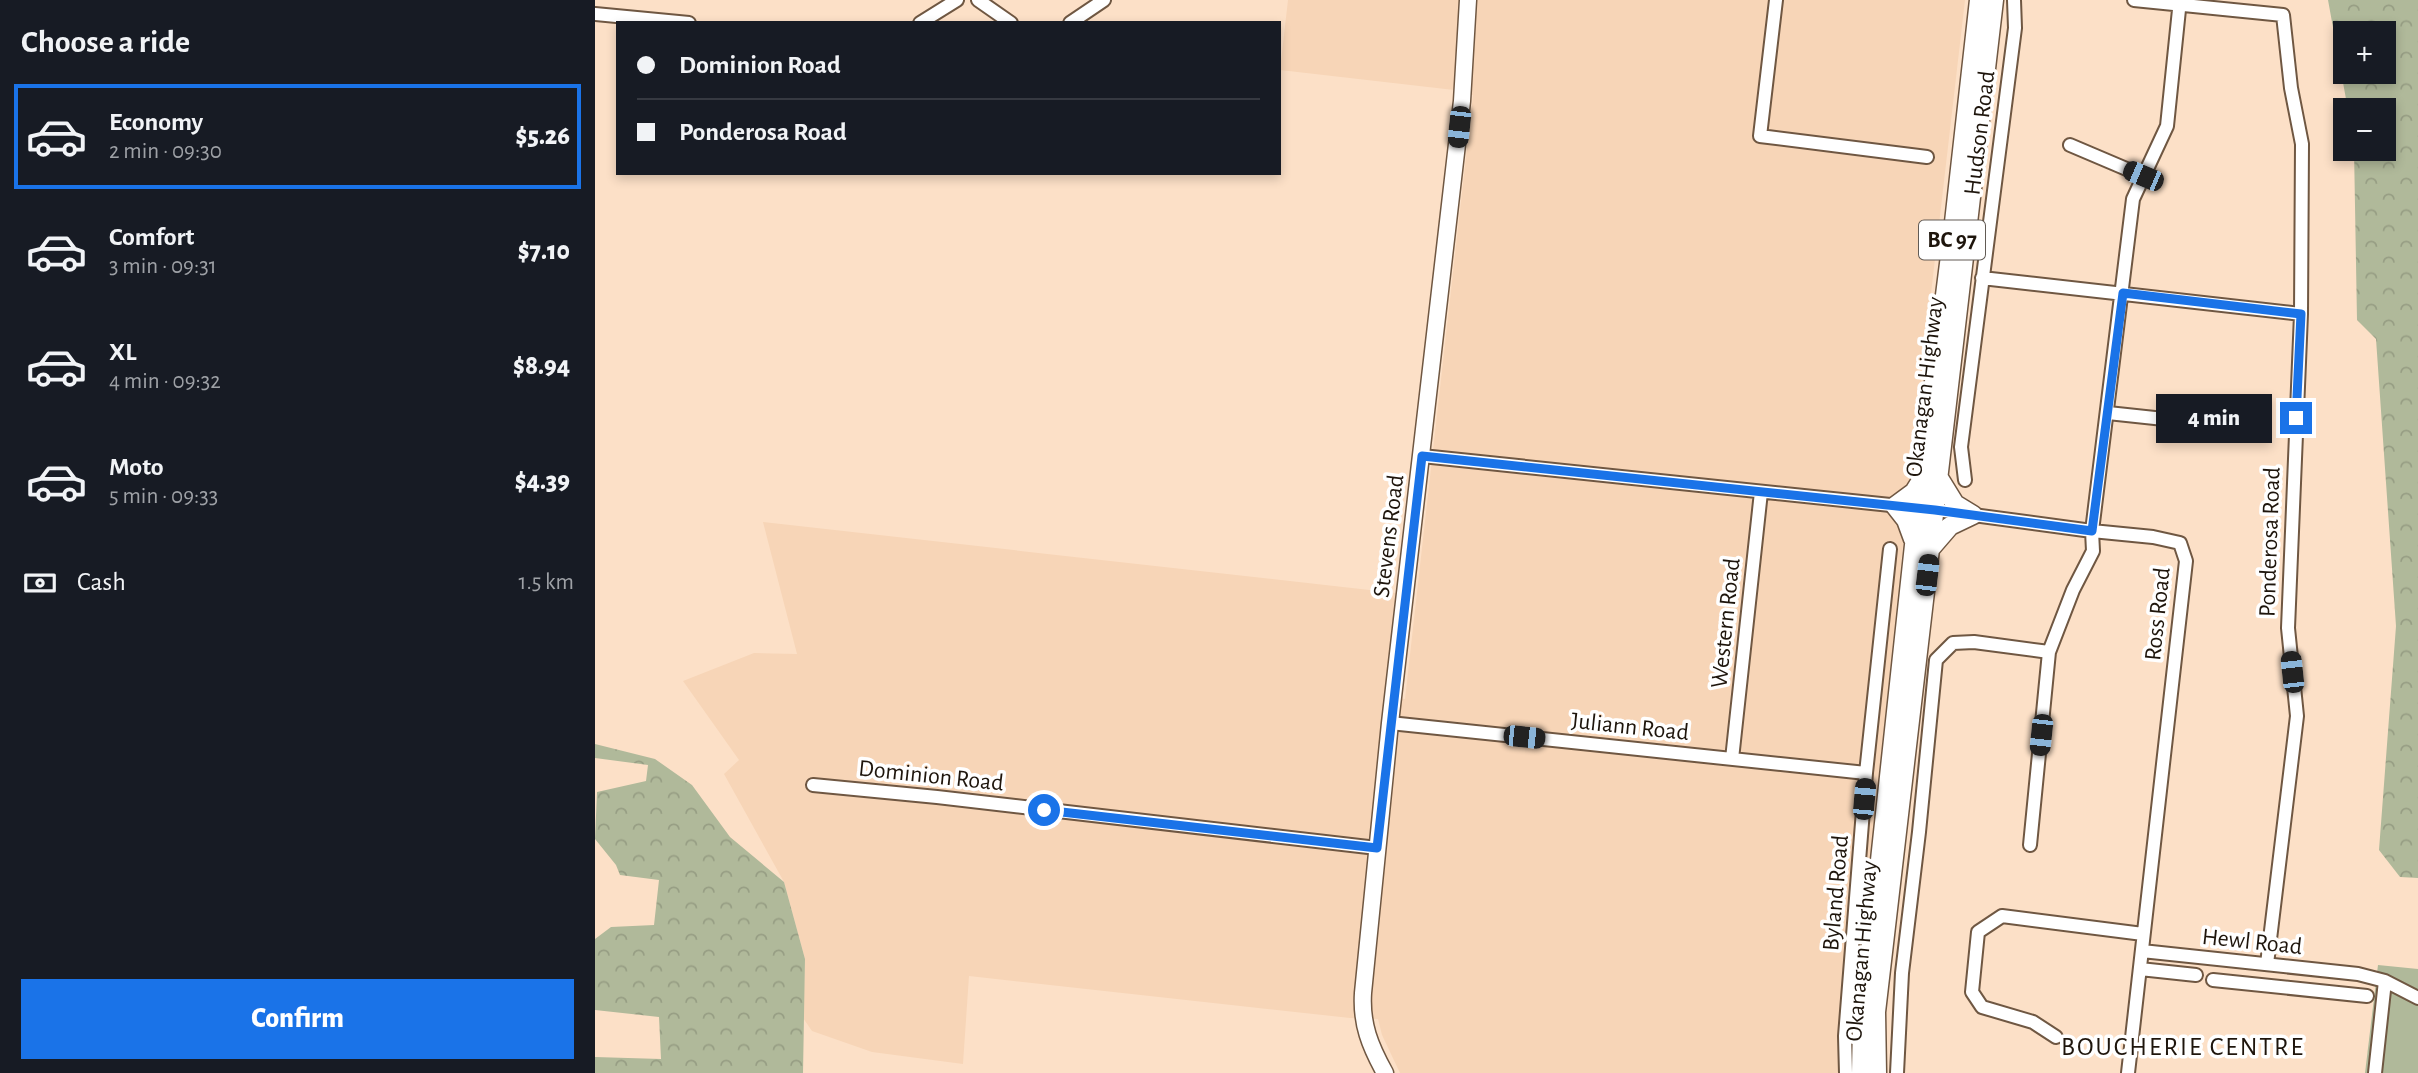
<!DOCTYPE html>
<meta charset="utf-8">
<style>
body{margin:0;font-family:"Alegreya Sans",sans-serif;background:#242831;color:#f1f3f6;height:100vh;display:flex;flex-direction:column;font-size:26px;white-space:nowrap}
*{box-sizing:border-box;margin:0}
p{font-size:23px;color:#9ea1a6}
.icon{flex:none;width:38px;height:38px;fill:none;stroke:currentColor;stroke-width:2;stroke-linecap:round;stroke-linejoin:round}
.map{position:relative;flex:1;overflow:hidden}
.side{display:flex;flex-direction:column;background:#171b24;width:595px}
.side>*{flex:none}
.hud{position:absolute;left:21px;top:21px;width:665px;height:154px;border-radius:0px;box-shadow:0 4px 10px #0003;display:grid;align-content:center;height:154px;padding:0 21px;background:#171b24}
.tools{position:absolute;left:1738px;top:21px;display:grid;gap:14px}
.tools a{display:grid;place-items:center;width:63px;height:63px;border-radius:0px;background:#171b24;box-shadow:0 4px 10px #0003;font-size:35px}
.end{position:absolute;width:32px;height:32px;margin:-16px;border:9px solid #1a73e8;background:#fff;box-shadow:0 0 0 4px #fff}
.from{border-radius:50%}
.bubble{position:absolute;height:49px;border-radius:0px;background:#171b24;box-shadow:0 4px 10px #0003;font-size:23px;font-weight:800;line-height:49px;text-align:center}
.car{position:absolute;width:21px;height:42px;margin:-21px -10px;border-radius:9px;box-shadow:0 0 5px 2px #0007;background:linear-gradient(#222 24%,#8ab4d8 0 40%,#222 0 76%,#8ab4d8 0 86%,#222 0)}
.hud b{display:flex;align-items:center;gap:24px;height:66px;font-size:26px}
.hud b+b{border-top:2px solid #363941}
.hud i{width:18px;height:18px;background:#f1f3f6}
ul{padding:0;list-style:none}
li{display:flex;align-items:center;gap:21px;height:105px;margin:0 14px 10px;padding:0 7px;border:4px solid transparent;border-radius:0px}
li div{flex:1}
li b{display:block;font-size:26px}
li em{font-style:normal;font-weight:800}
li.active{border-color:#1a73e8}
li>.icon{width:63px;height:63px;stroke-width:1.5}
h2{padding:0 21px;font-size:32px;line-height:84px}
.pay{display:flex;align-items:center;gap:18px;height:77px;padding:0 21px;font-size:26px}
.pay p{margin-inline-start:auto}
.cta{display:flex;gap:14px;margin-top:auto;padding:14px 21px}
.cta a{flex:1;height:80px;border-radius:0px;background:#1a73e8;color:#fff;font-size:28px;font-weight:800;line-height:80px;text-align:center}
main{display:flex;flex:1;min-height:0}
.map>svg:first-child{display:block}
.built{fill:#f7d5b7}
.forest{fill:url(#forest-crowns);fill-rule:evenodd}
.garden{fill:#b0b99a}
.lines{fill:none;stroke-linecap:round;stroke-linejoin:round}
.minor-casing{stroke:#6f5742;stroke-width:16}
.major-casing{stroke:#6f5742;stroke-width:19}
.highway-casing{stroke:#6f5742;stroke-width:21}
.minor{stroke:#fff;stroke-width:12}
.major{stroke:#fff;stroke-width:16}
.highway{stroke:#fff;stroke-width:18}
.route{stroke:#1a73e8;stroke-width:9}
.labels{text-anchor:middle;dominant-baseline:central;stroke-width:7;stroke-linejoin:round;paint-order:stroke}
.shield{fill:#fff;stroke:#625b55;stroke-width:2}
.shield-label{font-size:23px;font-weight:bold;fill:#1e150c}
.street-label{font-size:24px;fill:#1e150c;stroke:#fff}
.neighbourhood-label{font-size:26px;letter-spacing:2px;fill:#1e150c;stroke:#fff}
</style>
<main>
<section class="side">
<h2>Choose a ride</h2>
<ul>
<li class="active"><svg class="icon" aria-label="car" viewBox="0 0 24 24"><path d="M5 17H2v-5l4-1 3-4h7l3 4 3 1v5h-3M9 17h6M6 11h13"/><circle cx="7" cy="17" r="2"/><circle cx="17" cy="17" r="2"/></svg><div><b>Economy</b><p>2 min · 09:30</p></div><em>$5.26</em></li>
<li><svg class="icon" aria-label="car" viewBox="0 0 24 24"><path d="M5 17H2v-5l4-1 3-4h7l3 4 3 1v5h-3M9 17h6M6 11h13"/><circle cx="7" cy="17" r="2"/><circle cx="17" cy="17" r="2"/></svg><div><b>Comfort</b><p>3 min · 09:31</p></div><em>$7.10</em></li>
<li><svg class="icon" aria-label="car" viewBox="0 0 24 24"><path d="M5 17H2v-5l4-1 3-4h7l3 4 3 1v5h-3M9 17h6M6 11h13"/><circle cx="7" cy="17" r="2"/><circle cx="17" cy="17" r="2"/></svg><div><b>XL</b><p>4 min · 09:32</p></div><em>$8.94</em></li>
<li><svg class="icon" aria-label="car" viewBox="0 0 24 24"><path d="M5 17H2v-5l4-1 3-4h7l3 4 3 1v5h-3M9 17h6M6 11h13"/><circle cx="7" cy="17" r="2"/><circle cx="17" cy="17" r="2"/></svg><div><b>Moto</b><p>5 min · 09:33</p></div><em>$4.39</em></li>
</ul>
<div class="pay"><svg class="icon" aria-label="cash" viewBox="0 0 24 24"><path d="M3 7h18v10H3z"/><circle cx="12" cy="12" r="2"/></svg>Cash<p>1.5 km</p></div>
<div class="cta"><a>Confirm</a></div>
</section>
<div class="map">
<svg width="1823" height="1073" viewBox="0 0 1823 1073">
<defs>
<pattern id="forest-crowns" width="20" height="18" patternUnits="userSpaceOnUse" patternTransform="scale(1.75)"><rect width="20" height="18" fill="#b0b99a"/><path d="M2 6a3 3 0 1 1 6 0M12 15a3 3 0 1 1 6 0" fill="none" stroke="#979e84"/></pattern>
</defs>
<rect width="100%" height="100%" fill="#fce0c7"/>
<path class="built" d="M693 0H1370L1318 449 1257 1035V1073H805L787 1035 783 1019 755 1018 374 976 368 1064 277 1052 217 1031 208 1018 210 959 189 882 129 774 144 760 88 681 159 653 202 654 168 522 801 593 790 696 810 699 878 95 859 90 685 70Z"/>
<path class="forest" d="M1733 0H1823V878L1805 877 1784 850 1801 626 1781 339 1762 320 1759 149H1788V110H1753ZM1750 33H1788V72H1750Z
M0 744 60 759 97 785 135 837 189 882 210 959 208 1073H0V1057L66 1059 64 1017 0 1010V939L16 927 59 925 64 880 25 875 21 865 0 839 2 792 51 781 53 765 0 758Z"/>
<path class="garden" d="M1783 965 1823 969V1073H1770Z"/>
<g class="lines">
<g class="minor-casing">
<path id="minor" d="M383 0 416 23
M1181 0 1165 136 1332 157
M1539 0 1688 15 1696 88 1707 144 1706 314 1693 628 1702 716 1672 964
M0 14 94 23
M325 23 362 0
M475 23 509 0
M1475 145 1548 176
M1387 278 1706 314
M1513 413 1569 419
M827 456 1305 506
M1370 480 1366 447 1420 28 1419 0
M1334 509 1497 531 1558 537 1585 543 1591 561 1533 1073
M795 723 1271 773
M1137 759 1166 492
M218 785 342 797 782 848
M1435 845 1454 652 1478 590 1498 551 1497 531 1538 199 1572 126 1585 0
M1547 951 1763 974 1790 981 1823 998
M1545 969 1601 975
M1618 980 1772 996
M1461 1037 1438 1022 1387 1007 1377 992 1383 932 1407 916 1548 934
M1251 1073 1250 1036 1271 773 1295 549
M1302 1073 1307 973 1324 832 1341 660 1358 643 1379 642 1454 652
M1780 1073 1790 981"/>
</g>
<g class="major-casing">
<path id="major" d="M790 1073C775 1046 766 1024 768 993L795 723 867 101 873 0"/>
</g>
<g class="highway-casing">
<path id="highway" d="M1344 478 1360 504 1378 515
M1318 539 1311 520 1300 506 1319 492 1327 479
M1336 548 1355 526 1378 515
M1266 1073 1267 1027 1323 508 1357 240 1384 0
M1282 1073 1281 1012 1399 0"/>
</g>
<use href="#minor" class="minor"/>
<use href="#major" class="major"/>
<use href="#highway" class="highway"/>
</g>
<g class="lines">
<path class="route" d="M449 810 782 848 827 456 1340 510 1497 531 1528 293 1706 314 1701 418"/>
</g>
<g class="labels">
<rect class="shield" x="1324" y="220.5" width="66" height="39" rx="5"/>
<g class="shield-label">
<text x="1357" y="240">BC 97</text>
</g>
<g class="street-label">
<text transform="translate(1385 133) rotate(-83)">Hudson Road</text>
<text transform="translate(1330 387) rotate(-83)">Okanagan Highway</text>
<text transform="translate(794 536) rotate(-83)">Stevens Road</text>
<text transform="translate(1675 542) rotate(-88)">Ponderosa Road</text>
<text transform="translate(1563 614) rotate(-84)">Ross Road</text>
<text transform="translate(1131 623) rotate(-84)">Western Road</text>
<text transform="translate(1035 727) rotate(6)">Juliann Road</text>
<text transform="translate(336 776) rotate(6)">Dominion Road</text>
<text transform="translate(1241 893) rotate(-85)">Byland Road</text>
<text transform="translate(1657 942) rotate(6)">Hewl Road</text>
<text transform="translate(1267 951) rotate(-85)">Okanagan Highway</text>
</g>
<g class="neighbourhood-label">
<text x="1588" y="1047">BOUCHERIE CENTRE</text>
</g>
</g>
</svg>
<div class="tools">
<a>+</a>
<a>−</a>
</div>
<i class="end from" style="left:449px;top:810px"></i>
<i class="end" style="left:1701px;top:418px"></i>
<div class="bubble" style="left:1561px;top:394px;width:116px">4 min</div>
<i class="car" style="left:864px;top:127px;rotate:186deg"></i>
<i class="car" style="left:1548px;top:176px;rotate:293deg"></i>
<i class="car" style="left:1332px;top:575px;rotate:7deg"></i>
<i class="car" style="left:1697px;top:672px;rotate:354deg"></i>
<i class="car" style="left:1446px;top:735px;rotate:186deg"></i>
<i class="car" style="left:929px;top:737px;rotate:96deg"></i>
<i class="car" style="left:1269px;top:799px;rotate:5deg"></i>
<div class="hud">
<b><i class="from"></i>Dominion Road</b>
<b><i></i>Ponderosa Road</b>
</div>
</div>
</main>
